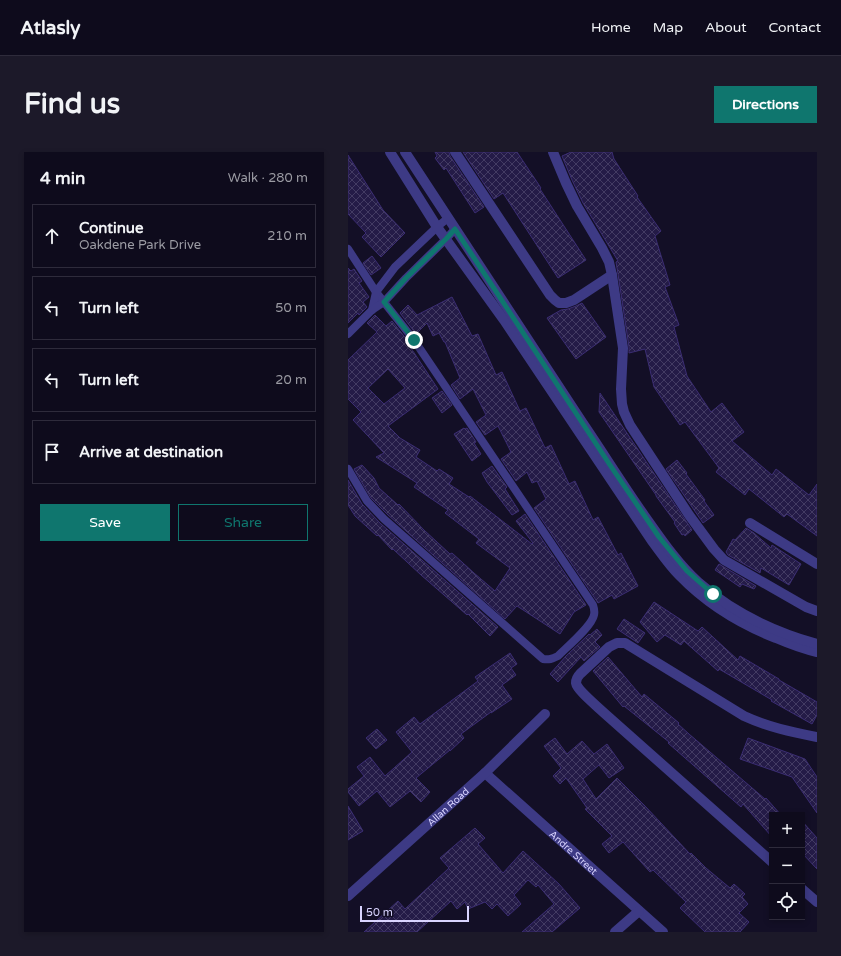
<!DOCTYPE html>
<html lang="en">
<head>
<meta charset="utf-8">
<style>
  :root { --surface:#0e0b1c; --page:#1c1929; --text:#f1f3f6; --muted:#9b9ba3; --line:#2e2b3b; --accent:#0f766e }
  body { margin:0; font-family:"Varela Round",sans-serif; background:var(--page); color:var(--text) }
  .controls { position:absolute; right:12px; bottom:12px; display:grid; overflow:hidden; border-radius:0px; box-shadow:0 2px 6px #0003 }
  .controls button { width:36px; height:36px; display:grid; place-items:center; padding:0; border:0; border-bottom:1px solid var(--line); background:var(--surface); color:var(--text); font:20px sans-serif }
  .scale { position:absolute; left:12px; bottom:10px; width:109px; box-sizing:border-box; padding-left:4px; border:2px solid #d9d4ff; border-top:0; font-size:11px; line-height:14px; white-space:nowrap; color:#d9d4ff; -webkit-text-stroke:3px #130f26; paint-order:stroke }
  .stop { position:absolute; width:12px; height:12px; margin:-9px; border:3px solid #0f766e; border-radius:50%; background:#fff }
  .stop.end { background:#0f766e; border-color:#fff; box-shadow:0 1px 4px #0008 }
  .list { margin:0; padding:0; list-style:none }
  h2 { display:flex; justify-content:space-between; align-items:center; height:52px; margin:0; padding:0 16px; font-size:17px }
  h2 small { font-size:13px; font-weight:400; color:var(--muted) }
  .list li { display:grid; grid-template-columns:26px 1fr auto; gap:12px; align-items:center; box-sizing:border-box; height:64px; margin:0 8px 8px; padding:0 8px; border:1px solid var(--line); border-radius:0px }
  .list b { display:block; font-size:15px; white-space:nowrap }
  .list p { margin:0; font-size:13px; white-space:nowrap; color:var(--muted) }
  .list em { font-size:13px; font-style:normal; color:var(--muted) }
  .actions { display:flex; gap:8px; padding:12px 16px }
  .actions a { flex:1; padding:9px 0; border:1px solid var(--accent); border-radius:0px; text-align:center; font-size:14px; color:var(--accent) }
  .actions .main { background:var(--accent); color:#fff }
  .icon { flex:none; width:22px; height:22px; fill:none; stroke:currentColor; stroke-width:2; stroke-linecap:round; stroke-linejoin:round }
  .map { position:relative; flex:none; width:469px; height:780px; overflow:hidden; border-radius:0px }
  header { display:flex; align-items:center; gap:24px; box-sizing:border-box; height:56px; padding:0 20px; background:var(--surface); border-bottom:1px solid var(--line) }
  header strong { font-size:19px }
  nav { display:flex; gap:22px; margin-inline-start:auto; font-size:14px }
  .intro { display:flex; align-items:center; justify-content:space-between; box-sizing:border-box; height:96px; padding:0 24px }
  h1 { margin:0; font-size:28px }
  .button { padding:10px 18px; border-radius:0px; background:var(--accent); color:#fff; font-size:14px; font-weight:700 }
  main { display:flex; gap:24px; padding:0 24px }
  aside { flex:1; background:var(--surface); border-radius:0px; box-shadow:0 2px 6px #0003 }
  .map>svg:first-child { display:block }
  .building { fill:url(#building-cross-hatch); stroke:#3b2d73; fill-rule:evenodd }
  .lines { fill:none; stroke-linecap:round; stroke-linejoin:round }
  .lane { stroke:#3d3a85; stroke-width:8 }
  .street { stroke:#3d3a85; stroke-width:10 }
  .route { stroke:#0f766e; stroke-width:5 }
  .labels { text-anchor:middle; stroke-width:3.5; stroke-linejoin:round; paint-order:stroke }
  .street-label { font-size:10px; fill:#d9d4ff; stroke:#130f26 }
</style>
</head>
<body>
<header>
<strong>Atlasly</strong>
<nav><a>Home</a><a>Map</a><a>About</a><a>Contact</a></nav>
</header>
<div class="intro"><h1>Find us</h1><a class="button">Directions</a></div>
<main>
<aside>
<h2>4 min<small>Walk · 280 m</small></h2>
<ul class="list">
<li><svg class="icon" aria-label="ahead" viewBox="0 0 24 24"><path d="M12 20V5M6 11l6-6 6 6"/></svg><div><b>Continue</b><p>Oakdene Park Drive</p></div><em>210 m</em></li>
<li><svg class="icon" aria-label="left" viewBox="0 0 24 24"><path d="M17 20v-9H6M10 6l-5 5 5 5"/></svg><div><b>Turn left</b></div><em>50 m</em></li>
<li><svg class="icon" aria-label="left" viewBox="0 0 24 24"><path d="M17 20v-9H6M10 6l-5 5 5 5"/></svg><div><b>Turn left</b></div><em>20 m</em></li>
<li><svg class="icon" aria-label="arrive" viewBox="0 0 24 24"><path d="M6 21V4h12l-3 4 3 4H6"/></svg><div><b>Arrive at destination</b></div></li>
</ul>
<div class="actions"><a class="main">Save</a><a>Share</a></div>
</aside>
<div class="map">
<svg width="469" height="780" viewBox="0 0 469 780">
  <defs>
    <pattern id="building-cross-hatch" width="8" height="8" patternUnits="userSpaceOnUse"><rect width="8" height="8" fill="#241b47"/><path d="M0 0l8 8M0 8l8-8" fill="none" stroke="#433b63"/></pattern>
  </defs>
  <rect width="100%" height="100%" fill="#130f26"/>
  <!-- building -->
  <g class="building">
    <path d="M87,0H101L102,4L136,55L127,61L98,16L96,18L87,6L89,4Z"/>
    <path d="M115,0H169L193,36L192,37L238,108L210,126L155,41L146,47Z"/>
    <path d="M223,0H264L266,7L290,44L289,45L313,79L307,84L322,133L317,135L331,173L326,175L339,224L363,260L374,251L396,280L384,289L424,323L428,317L461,343L469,332V384L439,362L436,365L401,337L397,343L368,320L371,316L337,270L332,273L306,235L297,197L281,201V195L270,122L268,110L270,109L235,51L224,28L214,4Z"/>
    <path d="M0,3L35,58L57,81L33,105L14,85L18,81L0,62Z"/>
    <path d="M24,104L33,116L23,123L15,111Z"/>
    <path d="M0,116L3,119L6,117L14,129L11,131L21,145L15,150L19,155L11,163L10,161L0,171Z"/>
    <path d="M104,145L124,184L130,182L148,223L154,220L172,259L178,256L197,296L203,293L221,332L227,329L245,368L250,365L270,403L273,401L290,434L266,447L264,443L250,451L186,356L198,347L189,329L184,331L179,320L168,329L153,307L163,300L150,274L137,283L128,270L138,263L125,237L112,247L103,233L112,226L97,190H96L91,181L85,184L79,171L68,182L52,161L60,153L69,163Z"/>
    <path d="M234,151L258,185L228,207L199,166L213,158L220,157L228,154Z"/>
    <path d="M27,163L38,174L44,169L60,189L59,190L90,237L40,274L52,286L72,298L68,305L89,319L91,317L105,326L101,332L121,345L122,344L184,392L185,391L168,369L177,362L238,453L226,460L212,482L169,454L157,467L40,363L23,346L6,317L14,313L26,326L31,336L50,353L51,352L76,378L102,402L104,401L126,421L147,439L162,416L128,391L131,387L97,361L100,358L66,335L69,331L28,305L36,301L5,268L13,260L0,247V208L29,180L19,171ZM40,217L57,236L36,252L20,236Z"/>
    <path d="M94,239L104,253L94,261L84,246Z"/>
    <path d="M252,241L344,378L337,384L336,382L334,383L326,371L327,370L308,344V343L251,260Z"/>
    <path d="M116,276L117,277L119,276L128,290L126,291L133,302L124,309L106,282Z"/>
    <path d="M329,308L339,321L338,322L357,348L356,349L366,363L355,371L318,317Z"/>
    <path d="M144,314L159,335L157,337L171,359L164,363L139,330L134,321Z"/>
    <path d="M0,328L14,352L32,371L150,475L142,484L120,462L119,463L73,423L45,397L44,398L30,383L29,384L7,364L0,353Z"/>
    <path d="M398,376L406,381L423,396L424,393L453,412L441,433L413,416L412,421L380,403L378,400L385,387L387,388Z"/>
    <path d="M371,412L408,434L406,437L394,432L392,435L367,418Z"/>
    <path d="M306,450L350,479L354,475L390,508L392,504L431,527V528L469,550V563L464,572L423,549L424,548L371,517L370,519L336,489L333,493L317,483L309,490L292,470Z"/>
    <path d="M276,467L297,481L290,491L269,477Z"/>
    <path d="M249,477L254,483L247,490L252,495L236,509L233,505L210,530L202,522L218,504L240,483L241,482L242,483Z"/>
    <path d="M162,501L169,512L163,516L168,523L154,533L164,547L143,561V560L113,582L116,586L102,599V598L68,626L82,640L73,650L62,639L42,655L29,639L11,654L0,640V637L16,624L9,615L22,605L37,624L64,600L48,580L66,565L72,572L130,529L127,525Z"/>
    <path d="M260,505L294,545L296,542L331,571L330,572L341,582L417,647L418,646L433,663H424V685L395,652L393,655L320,591L321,590L276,554L275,555L245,519Z"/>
    <path d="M29,577L39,588L28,597L18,586Z"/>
    <path d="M207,586L219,602L234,589L246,602L259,592L276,616L261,626L251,613L235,627L248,647L269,626L297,654L342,702L343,701L358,716L382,736L386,732L397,742L394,745L400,752L391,761L401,770L392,780H357L332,756L338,750L305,718L302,720L275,690L261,701L254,692L264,684L237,657L239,656L218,626L212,632L205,624L213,616L196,594Z"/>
    <path d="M400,586L457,607L469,625V661L444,625L392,607Z"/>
    <path d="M0,654L15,679L0,688Z"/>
    <path d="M454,669L469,686V717L454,701Z"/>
    <path d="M127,676L137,686L130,692L155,721L175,699L211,732L232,756L204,780H174L206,752L190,733L188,735L180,728L166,743L173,752L160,764L149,752L144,757L137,750L120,757L117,750L109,757L103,749L69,780H16L50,749L57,757L101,716L92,706Z"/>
  </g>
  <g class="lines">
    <!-- lane -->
    <g class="lane">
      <path d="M0,97L28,140L66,188L245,453C246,456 247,459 246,463C244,474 219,495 210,504C204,507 201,508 195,507L36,367L19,349L0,317"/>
      <path d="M24,158L28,140L47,115L89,75L100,66"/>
      <path d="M0,182L24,158L36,150L58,126L98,87L107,77"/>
    </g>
    <!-- street -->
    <g class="street">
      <path d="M42,0L89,75L156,168L304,389C313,401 321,413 331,423C358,451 392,472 428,486C442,492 455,497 469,500"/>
      <path d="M57,0C116,90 175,180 234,270C255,301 275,333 296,363C313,387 329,411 350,430C384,460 426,480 469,492"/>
      <path d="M107,0L202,143L207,148L211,151H218L226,148L264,123"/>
      <path d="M205,0L218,31L229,54L254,96L261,110L264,123L275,196L273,237L274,252L276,260L282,273L341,363L366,397L376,408L458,455L469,459"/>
      <path d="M402,371L469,412"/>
      <path id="s1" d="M137,621L315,780"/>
      <path d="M424,710L255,560C249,554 229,538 228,531C228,527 230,524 232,522L261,495L269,491H277L396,564C420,575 443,580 469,585"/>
      <path d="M454,737L469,750"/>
      <path id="s2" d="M0,744L137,621L197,562"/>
      <path d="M267,780L291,759"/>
    </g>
  </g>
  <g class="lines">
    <!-- route -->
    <path class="route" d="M66,188L36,150L58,126L98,87L107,77L262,313L311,385L339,419L365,442"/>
  </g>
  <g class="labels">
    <!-- street labels -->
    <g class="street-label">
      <text dy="4" stroke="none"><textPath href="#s2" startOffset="134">Allan Road</textPath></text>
      <text dy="4" stroke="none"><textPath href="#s1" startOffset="119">Andre Street</textPath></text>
    </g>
  </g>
</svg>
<div class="controls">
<button>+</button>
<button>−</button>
<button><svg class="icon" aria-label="locate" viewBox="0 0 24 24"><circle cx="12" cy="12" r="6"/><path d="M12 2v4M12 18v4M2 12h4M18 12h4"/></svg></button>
</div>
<div class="scale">50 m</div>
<div class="stop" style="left:365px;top:442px"></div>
<div class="stop end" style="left:66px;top:188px"></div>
</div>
</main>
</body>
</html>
